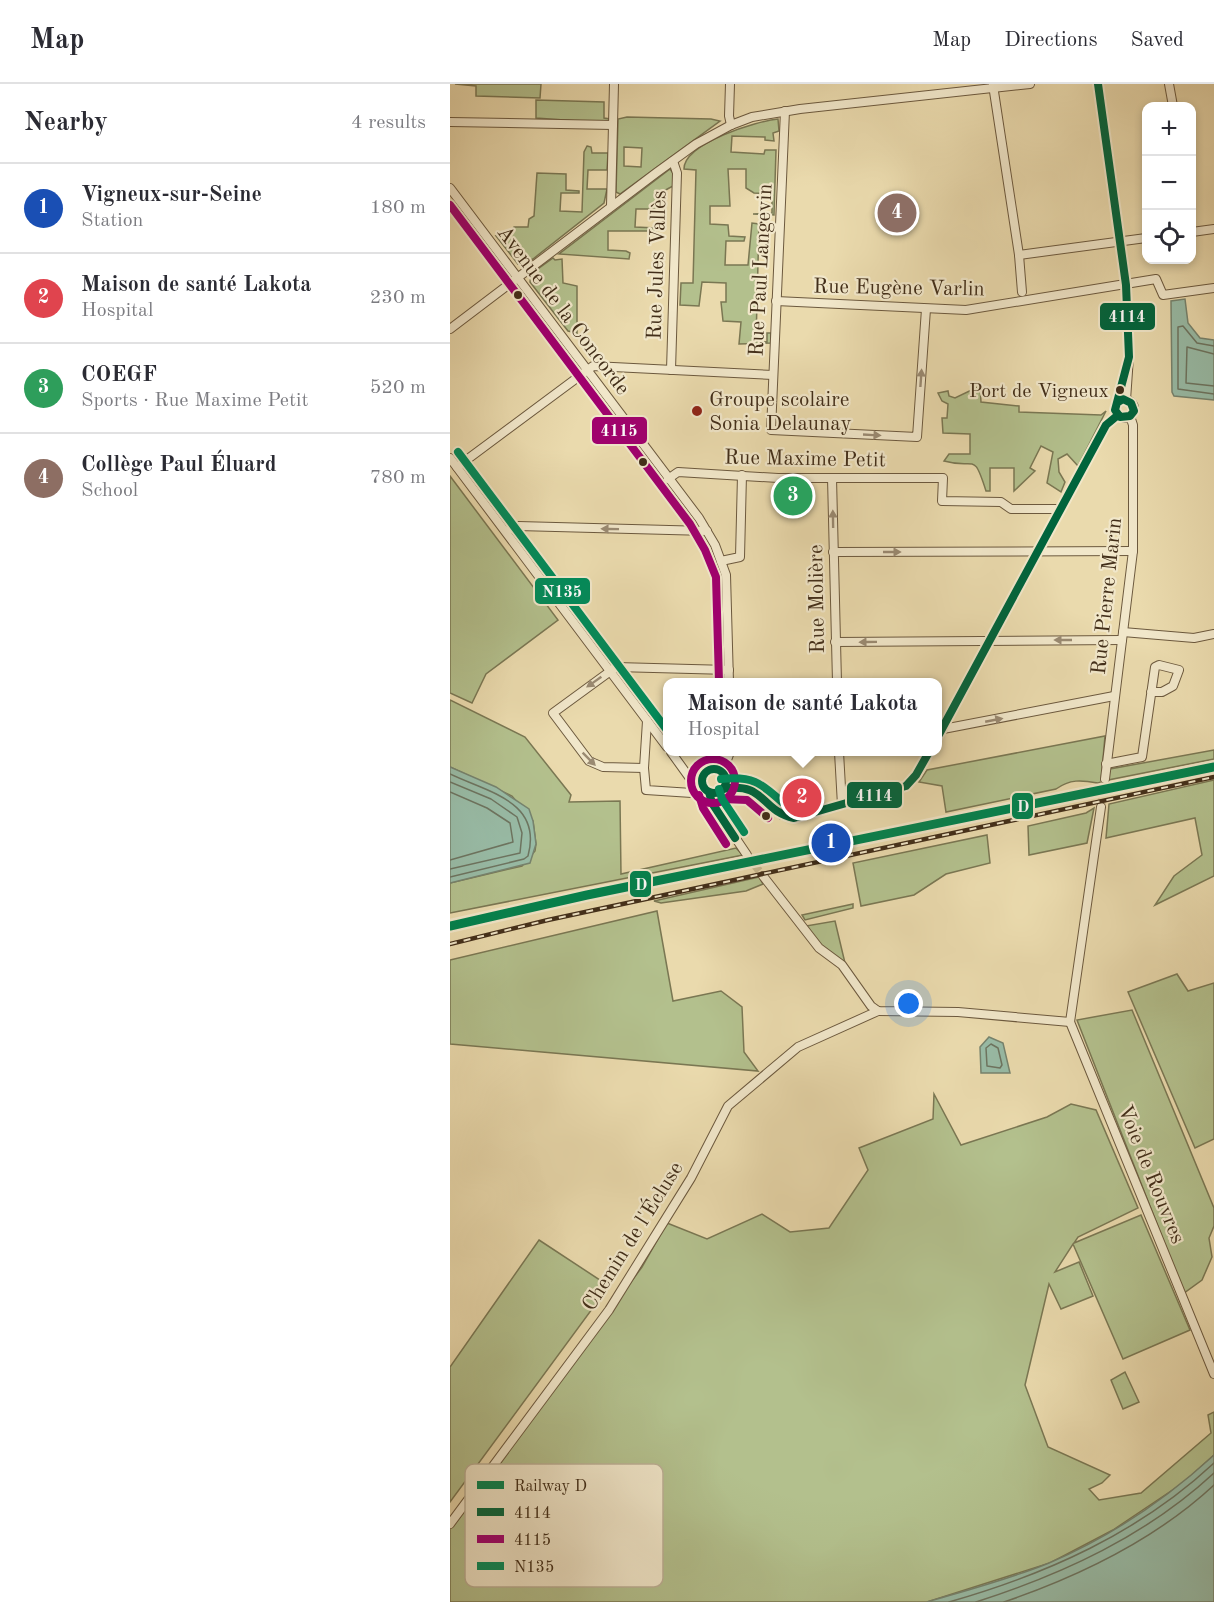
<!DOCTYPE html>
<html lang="en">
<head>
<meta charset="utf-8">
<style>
  :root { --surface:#fff; --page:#f7f7f7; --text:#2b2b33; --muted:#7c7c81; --line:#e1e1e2; --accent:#8f2418 }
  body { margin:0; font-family:"Old Standard TT",serif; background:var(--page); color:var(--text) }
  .controls { position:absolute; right:18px; top:18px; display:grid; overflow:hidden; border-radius:12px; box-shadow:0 3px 9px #0003 }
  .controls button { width:54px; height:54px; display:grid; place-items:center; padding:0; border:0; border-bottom:2px solid var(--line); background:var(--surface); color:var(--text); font:30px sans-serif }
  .you { position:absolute; left:459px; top:920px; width:21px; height:21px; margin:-15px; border:4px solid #fff; border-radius:50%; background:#1a73e8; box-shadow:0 0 0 9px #1a73e833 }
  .badge { display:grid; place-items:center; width:39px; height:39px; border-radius:50%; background:var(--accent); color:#fff; font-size:20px; font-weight:700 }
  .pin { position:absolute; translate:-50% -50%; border:3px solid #fff; box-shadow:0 2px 6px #0006 }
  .popup { position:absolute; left:213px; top:594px; width:279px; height:78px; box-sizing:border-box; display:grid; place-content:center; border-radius:12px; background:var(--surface); filter:drop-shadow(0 2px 4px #0005); font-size:20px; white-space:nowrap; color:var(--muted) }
  .popup b { font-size:22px; color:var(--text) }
  .popup::after { content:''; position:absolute; left:50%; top:100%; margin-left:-12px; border:12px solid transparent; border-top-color:var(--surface) }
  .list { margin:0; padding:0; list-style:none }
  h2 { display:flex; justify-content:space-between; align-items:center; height:78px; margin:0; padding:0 24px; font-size:26px }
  h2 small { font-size:20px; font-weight:400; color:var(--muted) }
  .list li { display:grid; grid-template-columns:39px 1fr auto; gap:18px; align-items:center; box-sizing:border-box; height:90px; padding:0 24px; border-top:2px solid var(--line) }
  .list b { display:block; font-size:22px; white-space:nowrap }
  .list p { margin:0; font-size:20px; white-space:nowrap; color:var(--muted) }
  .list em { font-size:20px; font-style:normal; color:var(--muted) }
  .icon { flex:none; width:33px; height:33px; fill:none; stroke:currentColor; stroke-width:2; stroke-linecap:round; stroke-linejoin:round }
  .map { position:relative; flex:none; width:764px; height:1518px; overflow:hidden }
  header { display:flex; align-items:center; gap:36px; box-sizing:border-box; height:84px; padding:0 30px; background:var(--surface); border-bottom:2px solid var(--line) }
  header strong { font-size:28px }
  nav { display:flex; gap:33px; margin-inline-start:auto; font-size:21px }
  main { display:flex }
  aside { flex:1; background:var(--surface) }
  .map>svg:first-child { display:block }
  .green { fill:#b3c08d; stroke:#7a7753; stroke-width:1.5; fill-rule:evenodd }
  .water { fill:#98bba6; stroke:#76836e; stroke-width:1.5 }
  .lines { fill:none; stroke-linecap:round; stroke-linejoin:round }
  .shore { stroke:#6d7460; stroke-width:1.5 }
  .minor-tunnel { stroke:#c8b88f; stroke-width:8; stroke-dasharray:8 4; stroke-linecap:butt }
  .minor-casing { stroke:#6c593e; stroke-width:10 }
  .minor { stroke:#f1e7ca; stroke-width:8 }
  .rail-casing { stroke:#422e19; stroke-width:4.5 }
  .rail { stroke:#f1e7ca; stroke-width:2; stroke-dasharray:7; stroke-linecap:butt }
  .bus-1-casing { stroke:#f1e7ca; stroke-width:12 }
  .bus-2-casing { stroke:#f1e7ca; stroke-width:12 }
  .bus-3-casing { stroke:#f1e7ca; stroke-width:12 }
  .bus-1 { stroke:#00643c; stroke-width:8 }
  .bus-2 { stroke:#a0006e; stroke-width:8 }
  .bus-3 { stroke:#008b5a; stroke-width:8 }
  .rail-1-casing { stroke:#f1e7ca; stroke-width:14 }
  .rail-1 { stroke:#00824e; stroke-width:9 }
  .oneway { fill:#9a8a72 }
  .bus-dot { fill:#422e19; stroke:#f1e7ca; stroke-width:2 }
  .poi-dot { fill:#8f2418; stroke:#f1e7ca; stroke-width:2 }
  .labels { text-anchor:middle; stroke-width:4.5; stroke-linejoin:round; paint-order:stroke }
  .bus-label { font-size:20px; fill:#422e19; stroke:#f1e7ca; text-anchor:end }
  .street-label { font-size:21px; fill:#422e19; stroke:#f1e7ca }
  .poi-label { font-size:21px; fill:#422e19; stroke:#f1e7ca; text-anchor:start }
  .key { fill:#f1e7ca; stroke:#bcb095; stroke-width:1.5 }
  .key-label { font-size:16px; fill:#422e19 }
  .line-badge { stroke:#f1e7ca; stroke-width:2 }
  .badge-label { font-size:16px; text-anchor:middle; font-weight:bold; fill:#fff }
</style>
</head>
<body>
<header>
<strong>Map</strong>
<nav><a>Map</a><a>Directions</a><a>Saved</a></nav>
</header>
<main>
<aside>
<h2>Nearby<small>4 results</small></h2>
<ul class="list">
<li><span class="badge" style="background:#1a4fb4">1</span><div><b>Vigneux-sur-Seine</b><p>Station</p></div><em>180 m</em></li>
<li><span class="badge" style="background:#e0444e">2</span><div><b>Maison de santé Lakota</b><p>Hospital</p></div><em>230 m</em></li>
<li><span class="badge" style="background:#2e9e5b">3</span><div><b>COEGF</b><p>Sports · Rue Maxime Petit</p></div><em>520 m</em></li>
<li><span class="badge" style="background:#8d6e63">4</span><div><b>Collège Paul Éluard</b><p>School</p></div><em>780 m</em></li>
</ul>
</aside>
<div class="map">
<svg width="764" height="1518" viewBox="0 0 764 1518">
  <rect width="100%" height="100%" fill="#eadaad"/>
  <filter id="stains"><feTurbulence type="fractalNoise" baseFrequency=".00333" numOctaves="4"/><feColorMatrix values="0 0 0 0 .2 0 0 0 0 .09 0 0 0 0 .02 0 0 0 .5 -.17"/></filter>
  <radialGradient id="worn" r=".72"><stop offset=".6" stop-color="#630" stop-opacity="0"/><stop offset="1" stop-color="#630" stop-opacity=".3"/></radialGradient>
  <!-- green -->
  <g class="green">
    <path d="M5,0H91L90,14L26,12V2Z"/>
    <path d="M86,16L154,18V34L160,35V37L156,39L86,34Z"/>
    <path d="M177,33L261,35L270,37L170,110L166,108L168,35ZM174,63L192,64L191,83L174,82Z"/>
    <path d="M328,35L329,47L323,49L324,57L315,56V53L282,52L281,68L314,70L315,66H326L324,131L303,130L322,129V110L304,109L296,104V85H278L280,122H260V140L278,141L279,152L295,153L294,157H276L275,181H298L302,139L309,140L306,257L317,258V249H321V259L289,260L291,238L273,237L271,218H276V199L252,198L249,222L230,221L231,199H243L246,86L234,85C234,59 307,37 328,35Z"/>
    <path d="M137,62L141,63L142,69H158L157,86H138L137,105H157L154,119L83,175L68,180L46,152L59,151L64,143H78L79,135L84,132L87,89L116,90V106L129,107V109H111L110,127L132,128L134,68Z"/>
    <path d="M220,85L223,89V102C211,108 208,110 206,125H186L185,143L206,144V147H158V166L176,167L180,169L179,175L109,170Z"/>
    <path d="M103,174L105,176L112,175L113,199L127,202V249L118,247L80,198L81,190Z"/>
    <path d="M530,302L531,318L569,322V328L651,331L656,327L628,382L617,370L608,375L609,388L615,398L611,408L597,399L603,368L591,362L580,384L585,387L564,407V384H540V407H536C523,366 526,386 494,377L499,370H520V350L493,349L492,334H497L498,320L492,317L488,309L498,307L499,312L505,314Z"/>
    <path d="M0,392L108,536L36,590L22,619L0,609Z"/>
    <path d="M0,616L75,653L121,711L119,718L170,717L171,790L286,764L293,771L0,829V799L72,782L85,767L86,760L83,737L62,712L0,683Z"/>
    <path d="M655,652L651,698L648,699C631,696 620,695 606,705L496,728L492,702L469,698L477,686Z"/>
    <path d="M764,666V675L658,696L660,685Z"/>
    <path d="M764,696V792L705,821L724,792L752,771L745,734L656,754L659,720Z"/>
    <path d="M644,724L637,759L579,771L578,742L636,729Z"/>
    <path d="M537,751L540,779L496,790L464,811L411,822L403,779Z"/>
    <path d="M309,793L313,800L296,807L211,819L204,817Z"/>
    <path d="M403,820V824L355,836L352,831Z"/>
    <path d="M207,827L223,917L271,907L292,923L294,968L308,987L0,960V876Z"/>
    <path d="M385,837L395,879L372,863L356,842Z"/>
    <path d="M727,890L738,907L764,899V1055L745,1064L678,908Z"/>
    <path d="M682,926L764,1124V1142L759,1154L762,1173L752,1196L734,1209L627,936Z"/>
    <path d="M484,1010L511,1061L597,1033L621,1020L646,1026L688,1124L628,1153L624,1159L691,1131L740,1246L673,1275L623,1160L605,1188L629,1178L643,1212L611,1225L599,1200L575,1301L598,1363L660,1391L652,1399L639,1405L649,1416L691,1409L761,1349L758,1331L764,1328V1371L733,1399L663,1446L600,1479L477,1518H0V1445L192,1183L217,1139L257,1155L312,1130L340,1148L379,1144L418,1086L409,1064L483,1035Z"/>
    <path d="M89,1156L159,1202L0,1418V1283Z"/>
    <path d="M675,1288L689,1318L673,1325L661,1296Z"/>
  </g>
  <!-- water -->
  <g class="water">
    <path d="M735,215L738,239L750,254L764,256V316L724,312L722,308L721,217Z"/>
    <path d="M0,683L46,703L79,725L83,737L86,760L80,779L0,799Z"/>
    <path d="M539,953L553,959L560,989H531L530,963Z"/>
    <path d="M764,1371V1518H477C518,1506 560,1495 599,1479C660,1453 716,1415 764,1371Z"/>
  </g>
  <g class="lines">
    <!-- shore -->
    <g class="shore">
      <path d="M764,262L747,259L733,242L728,243V305L764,310"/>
      <path d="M764,270L737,263L736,299L764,302"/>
      <path d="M0,690C37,708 93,717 78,772L74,775L0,793"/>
      <path d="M0,698L41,715L67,733L72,749L70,769L0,785"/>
      <path d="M0,708L37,724L60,739L63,758L0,776"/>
      <path d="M541,960L548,964L552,981L550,984L537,982L536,964Z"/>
      <path d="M499,1518C597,1490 689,1449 764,1379"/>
      <path d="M526,1518C613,1490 696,1452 764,1389"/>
      <path d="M554,1518C630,1492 705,1456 764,1401"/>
    </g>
    <!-- minor-tunnel -->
    <g class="minor-tunnel">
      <path d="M651,723L655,695"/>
      <path d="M297,771L313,792"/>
    </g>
    <defs>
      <g id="minor">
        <path d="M280,0L279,32L281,41"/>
        <path d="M648,0L676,201L679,273L676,316"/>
        <path d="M719,0L723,22"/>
        <path d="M543,1L569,171L572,208"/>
        <path d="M335,27L321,346L467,353L476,225"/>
        <path d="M0,38L163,41"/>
        <path d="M0,104L249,434L265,461L276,491L279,598"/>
        <path d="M161,122L164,0"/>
        <path d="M742,148L764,145"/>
        <path d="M569,171L696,154"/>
        <path d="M326,217L516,226L706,195L713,211L764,204"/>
        <path d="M0,245L206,89L246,60L281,41L302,33L350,25L580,0"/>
        <path d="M221,286L227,89L223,77"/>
        <circle cx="675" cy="325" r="9"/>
        <path d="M0,374L217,663"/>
        <path d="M7,383L143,282L323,291"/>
        <path d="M382,394L387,598"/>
        <path d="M218,395L228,388L328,394H493L492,417L551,418L561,425H611"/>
        <path d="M56,447L68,442L257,447"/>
        <path d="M383,468L683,467"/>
        <path d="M271,477L290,473L292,391"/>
        <path d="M673,548L744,554L764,550"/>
        <path d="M385,558L672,556"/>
        <path d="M197,637L194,684L196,706L242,709L255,704"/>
        <path d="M488,646L664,612"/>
        <path d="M487,654L656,341L668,331"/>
        <path d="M221,668L239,693L253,701"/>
        <path d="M389,668L392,721"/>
        <path d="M656,680L692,673L705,583L709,581L729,586L723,602L712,608H701"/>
        <path d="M194,684L153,683L139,677L103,629L166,583L279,586"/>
        <circle cx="264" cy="697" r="12"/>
        <path d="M272,689L280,668"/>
        <path d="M275,695L302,707L332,731L344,734L456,702L466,691L479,668"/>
        <path d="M655,695L683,467V341L680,332"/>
        <path d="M259,708L262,719L297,771"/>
        <path d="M313,792L369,864L392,881L421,922L428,927L508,928L620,938"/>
        <path d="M620,938L764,1290"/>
        <path d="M620,938L651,723"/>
        <path d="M0,1440L159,1226L241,1094L278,1022L348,963L428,927"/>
      </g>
    </defs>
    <!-- minor casing -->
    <use href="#minor" class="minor-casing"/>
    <!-- minor -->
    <use href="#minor" class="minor"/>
    <defs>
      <path id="rail" d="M0,860L98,836L764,693"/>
    </defs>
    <!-- rail casing -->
    <use href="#rail" class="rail-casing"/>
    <!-- rail -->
    <use href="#rail" class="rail"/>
    <defs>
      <g id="bus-1">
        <path d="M648,0L676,201L679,273L665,326L670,333L680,332L684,327L681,319L673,315L668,318"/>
        <path d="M487,654L656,341L668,331"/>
        <circle cx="264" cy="697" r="12"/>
        <path d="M272,705C316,697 310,727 344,734L456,702L466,691L479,668"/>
        <path d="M259,708L262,719L285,754"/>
      </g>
      <g id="bus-2">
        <path d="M0,121L240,440L255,466L266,493L269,598"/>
        <circle cx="263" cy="697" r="22"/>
        <path d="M249,711L253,724L276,760"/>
        <path d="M273,715L297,716L318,734"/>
      </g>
      <g id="bus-3">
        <path d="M8,368L217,646"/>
        <path d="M271,695C302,692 310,698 332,718"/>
        <path d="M269,705L272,715L294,748"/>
      </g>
    </defs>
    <!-- bus-1 casing -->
    <use href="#bus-1" class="bus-1-casing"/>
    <!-- bus-2 casing -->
    <use href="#bus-2" class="bus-2-casing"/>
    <!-- bus-3 casing -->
    <use href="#bus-3" class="bus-3-casing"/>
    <!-- bus-1 -->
    <use href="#bus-1" class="bus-1"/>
    <!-- bus-2 -->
    <use href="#bus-2" class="bus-2"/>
    <!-- bus-3 -->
    <use href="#bus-3" class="bus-3"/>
    <defs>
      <path id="rail-1" d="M0,842L137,811L764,683"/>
    </defs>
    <!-- rail-1 casing -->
    <use href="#rail-1" class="rail-1-casing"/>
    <!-- rail-1 -->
    <use href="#rail-1" class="rail-1"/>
  </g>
  <!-- one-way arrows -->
  <defs><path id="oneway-solid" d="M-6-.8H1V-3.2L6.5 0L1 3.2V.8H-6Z" transform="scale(1.5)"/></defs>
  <g class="oneway">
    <use href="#oneway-solid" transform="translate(471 294) rotate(-86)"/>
    <use href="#oneway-solid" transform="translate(422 351) rotate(3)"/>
    <use href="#oneway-solid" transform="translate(383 435) rotate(-91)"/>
    <use href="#oneway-solid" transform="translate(160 445) rotate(-179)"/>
    <use href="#oneway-solid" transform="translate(442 468)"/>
    <use href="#oneway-solid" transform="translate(613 556) rotate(-180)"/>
    <use href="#oneway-solid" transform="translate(418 558) rotate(179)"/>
    <use href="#oneway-solid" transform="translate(144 598) rotate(145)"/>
    <use href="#oneway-solid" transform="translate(544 636) rotate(-11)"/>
    <use href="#oneway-solid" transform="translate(139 675) rotate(45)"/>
  </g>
  <!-- markers -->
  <g class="bus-dot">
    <circle cx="68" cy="211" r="5"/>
    <circle cx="670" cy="306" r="5"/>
    <circle cx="193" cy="378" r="5"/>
    <circle cx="316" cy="732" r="5"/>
  </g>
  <circle class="poi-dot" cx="247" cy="327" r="6"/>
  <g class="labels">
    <!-- bus labels -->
    <g class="bus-label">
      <text x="659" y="313">Port de Vigneux</text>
    </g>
    <!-- street labels -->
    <g class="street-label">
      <text transform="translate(206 181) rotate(-88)" y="7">Rue Jules Vallès</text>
      <text transform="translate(310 186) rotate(-87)" y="7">Rue Paul Langevin</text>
      <text transform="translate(449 203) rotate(1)" y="7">Rue Eugène Varlin</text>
      <text transform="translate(114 226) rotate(53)" y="7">Avenue de la Concorde</text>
      <text transform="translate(355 374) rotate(1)" y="7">Rue Maxime Petit</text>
      <text transform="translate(656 512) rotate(-84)" y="7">Rue Pierre Marin</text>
      <text transform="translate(366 515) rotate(-91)" y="7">Rue Molière</text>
      <text transform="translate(702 1090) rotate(68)" y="7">Voie de Rouvres</text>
      <text transform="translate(182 1152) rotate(-58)" y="7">Chemin de l'Écluse</text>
    </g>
    <!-- poi labels -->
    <g class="poi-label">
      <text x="259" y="322">Groupe scolaire<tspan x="259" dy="24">Sonia Delaunay</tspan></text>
    </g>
  </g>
  <!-- legend -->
  <rect x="15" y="1380" width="198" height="123" rx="9" class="key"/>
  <rect x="27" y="1397" width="27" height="8" fill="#00824e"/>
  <rect x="27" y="1424" width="27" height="8" fill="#00643c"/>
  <rect x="27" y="1451" width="27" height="8" fill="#a0006e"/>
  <rect x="27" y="1478" width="27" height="8" fill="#008b5a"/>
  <g class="key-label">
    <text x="64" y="1407">Railway D</text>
    <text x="64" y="1434">4114</text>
    <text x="64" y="1461">4115</text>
    <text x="64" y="1488">N135</text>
  </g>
  <g class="line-badge">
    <rect x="649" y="218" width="57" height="29" rx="6" fill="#00643c"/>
    <rect x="141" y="332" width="57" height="29" rx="6" fill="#a0006e"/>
    <rect x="84" y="493" width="57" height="28" rx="6" fill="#008b5a"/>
    <rect x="396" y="697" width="57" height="28" rx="6" fill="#00643c"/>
    <rect x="561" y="708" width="23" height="28" rx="6" fill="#00824e"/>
    <rect x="179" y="786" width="23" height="28" rx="6" fill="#00824e"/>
  </g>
  <g class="badge-label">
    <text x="677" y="238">4114</text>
    <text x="169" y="352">4115</text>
    <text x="112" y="513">N135</text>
    <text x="424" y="717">4114</text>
    <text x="573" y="728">D</text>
    <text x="191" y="806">D</text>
  </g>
  <rect width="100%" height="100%" filter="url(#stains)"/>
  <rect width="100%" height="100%" fill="url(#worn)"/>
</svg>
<div class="controls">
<button>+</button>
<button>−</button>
<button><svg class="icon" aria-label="locate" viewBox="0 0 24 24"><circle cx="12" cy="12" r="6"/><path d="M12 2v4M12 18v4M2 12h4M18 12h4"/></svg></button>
</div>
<div class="you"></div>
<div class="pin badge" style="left:381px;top:759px;background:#1a4fb4">1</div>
<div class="pin badge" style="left:352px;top:714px;background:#e0444e">2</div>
<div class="popup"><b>Maison de santé Lakota</b>Hospital</div>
<div class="pin badge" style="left:343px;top:412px;background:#2e9e5b">3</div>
<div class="pin badge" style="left:447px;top:129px;background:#8d6e63">4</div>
</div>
</main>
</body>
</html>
